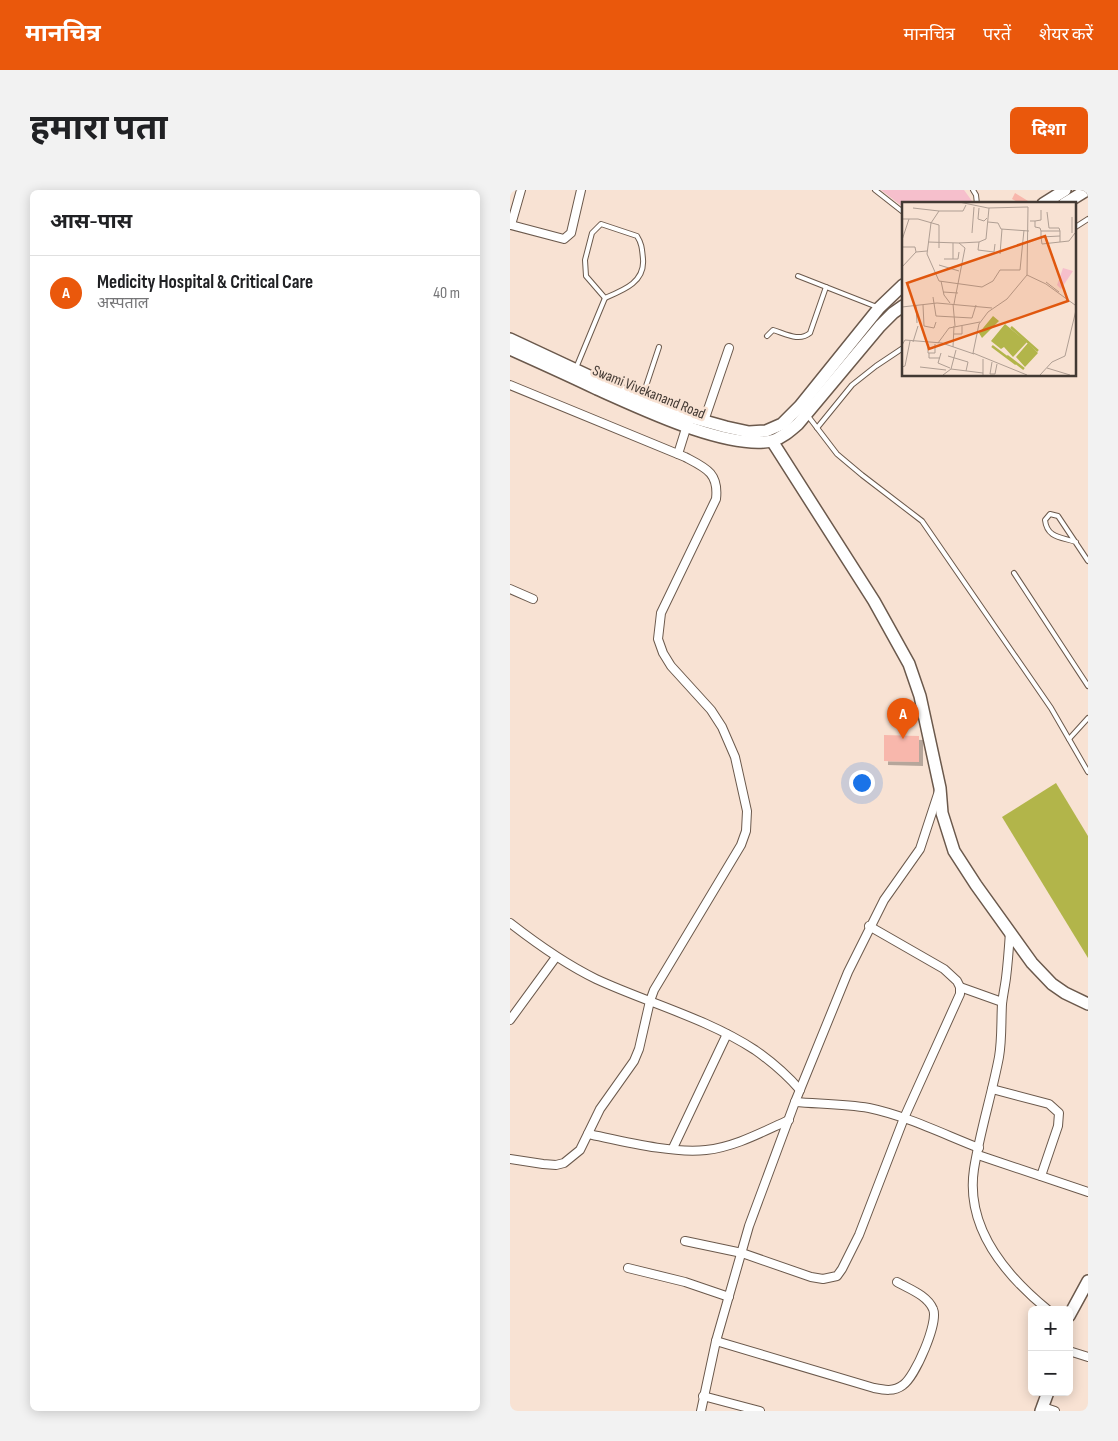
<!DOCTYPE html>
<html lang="hi">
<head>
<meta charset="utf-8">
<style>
  :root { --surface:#fff; --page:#f2f2f2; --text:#202124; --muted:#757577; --line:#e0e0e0; --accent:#ea580c }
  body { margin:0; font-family:"Sofia Sans Condensed","Noto Sans Devanagari",sans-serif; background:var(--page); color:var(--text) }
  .controls { position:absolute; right:15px; bottom:15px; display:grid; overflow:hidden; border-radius:8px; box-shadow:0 2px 12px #0003 }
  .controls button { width:45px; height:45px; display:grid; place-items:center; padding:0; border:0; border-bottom:1px solid var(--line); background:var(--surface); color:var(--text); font:25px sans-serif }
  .you { position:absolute; left:351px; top:592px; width:18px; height:18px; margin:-12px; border:4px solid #fff; border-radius:50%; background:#1a73e8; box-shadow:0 0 0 8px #1a73e833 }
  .badge { display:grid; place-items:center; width:32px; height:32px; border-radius:50%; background:var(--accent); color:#fff; font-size:16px; font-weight:700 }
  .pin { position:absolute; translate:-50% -41px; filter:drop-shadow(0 1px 2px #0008) }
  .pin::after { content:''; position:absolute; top:26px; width:18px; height:15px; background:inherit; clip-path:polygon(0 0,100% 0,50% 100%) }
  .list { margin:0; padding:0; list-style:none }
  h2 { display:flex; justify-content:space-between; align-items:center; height:65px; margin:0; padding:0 20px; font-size:21px }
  h2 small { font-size:16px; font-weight:400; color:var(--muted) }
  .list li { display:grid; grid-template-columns:32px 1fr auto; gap:15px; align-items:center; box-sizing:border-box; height:75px; padding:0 20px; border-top:1px solid var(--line) }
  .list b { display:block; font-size:19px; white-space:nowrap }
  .list p { margin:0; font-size:16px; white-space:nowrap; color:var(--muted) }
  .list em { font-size:16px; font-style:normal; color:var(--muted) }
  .map { position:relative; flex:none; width:578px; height:1221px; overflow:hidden; border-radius:8px }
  header { display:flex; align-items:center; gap:30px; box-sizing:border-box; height:70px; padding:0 25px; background:var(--accent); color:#fff }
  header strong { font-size:24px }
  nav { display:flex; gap:28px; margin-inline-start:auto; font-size:18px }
  .intro { display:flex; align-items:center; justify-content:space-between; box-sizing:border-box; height:120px; padding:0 30px }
  h1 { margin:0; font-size:35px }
  .button { padding:12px 22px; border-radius:8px; background:var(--accent); color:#fff; font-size:18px; font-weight:700 }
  main { display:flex; gap:30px; padding:0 30px }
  aside { flex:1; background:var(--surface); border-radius:8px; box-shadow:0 2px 12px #0003 }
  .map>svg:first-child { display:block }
  .green { fill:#f6bfcc }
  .water { fill:#b2b54a }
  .building { fill:#f8b7ac; filter:url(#shadow) }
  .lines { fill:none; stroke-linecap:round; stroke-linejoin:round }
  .lane-casing { stroke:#6b594c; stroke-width:6 }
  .street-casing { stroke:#6b594c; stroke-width:10 }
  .secondary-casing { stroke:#6b594c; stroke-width:14 }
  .lane { stroke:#fff; stroke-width:4 }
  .street { stroke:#fff; stroke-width:8 }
  .secondary { stroke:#fff; stroke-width:11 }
  .labels { text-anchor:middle; stroke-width:5; stroke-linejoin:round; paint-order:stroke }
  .street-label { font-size:15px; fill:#423933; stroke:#f8e2d3 }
  .inset-river { fill:none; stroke:#b2b54a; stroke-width:2.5 }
  .inset-road { fill:none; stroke:#af9e93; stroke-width:1 }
  .view { fill:#e0570e; fill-opacity:0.15; stroke:#e0570e; stroke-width:2.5 }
  .inset-edge { fill:none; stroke:#423933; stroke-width:2.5 }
</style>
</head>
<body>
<header>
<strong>मानचित्र</strong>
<nav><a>मानचित्र</a><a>परतें</a><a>शेयर करें</a></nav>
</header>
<div class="intro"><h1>हमारा पता</h1><a class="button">दिशा</a></div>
<main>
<aside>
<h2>आस-पास<small></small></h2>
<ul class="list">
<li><span class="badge">A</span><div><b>Medicity Hospital &amp; Critical Care</b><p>अस्पताल</p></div><em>40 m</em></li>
</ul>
</aside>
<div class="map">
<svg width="578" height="1221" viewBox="0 0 578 1221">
  <defs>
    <filter id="shadow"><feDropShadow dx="4" dy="4" stdDeviation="0" flood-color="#0004"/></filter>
  </defs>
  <rect width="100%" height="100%" fill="#f8e2d3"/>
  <!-- green -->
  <path class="green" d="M371,0H454L462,11V14H452L448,11L441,14H393V17Z"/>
  <!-- water -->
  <path class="water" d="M546,593L578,646V768L492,627Z"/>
  <!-- building -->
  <g class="building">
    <path d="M505,3L523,14H511L502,9Z"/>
    <path d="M374,545L409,546V572L374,571Z"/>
  </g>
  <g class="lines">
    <defs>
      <g id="lane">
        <path d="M365,0L393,22"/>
        <path d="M463,0L466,5L467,14"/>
        <path d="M91,34L127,46C132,54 132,59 133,69C135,92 114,100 95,108L76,86L75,70L82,43Z"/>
        <path d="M564,38L578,29"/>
        <path d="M288,86L367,117"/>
        <path d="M257,146L263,140C276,144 289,152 300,143L316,97"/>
        <path d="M66,178L95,108"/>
        <path d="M132,208L149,157"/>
        <path d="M298,226L327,264L352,285L412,331L541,518L578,582"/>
        <path d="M307,238L342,195L366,176L393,158"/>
        <path d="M566,352C551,347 537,348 535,330L540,324L548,326L578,371"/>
        <path d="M504,383L578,496"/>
        <path d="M559,549L578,528"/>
      </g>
      <g id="street">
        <path d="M0,35H1L11,0"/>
        <path d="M1,35L54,49L61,43L71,0"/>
        <path d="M0,195L175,267C196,278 209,283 206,309L151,423L148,449L153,463L161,476L201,520L212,537L225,567L237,621L236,641L231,655L144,800L140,811L129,859L124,871L90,919L70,960L54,973L46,975L33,974L0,969"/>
        <path d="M194,231L219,158"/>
        <path d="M168,264L178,232"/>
        <path d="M0,399L23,409"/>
        <path d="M0,733C27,754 55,774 86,789C138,813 196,828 245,860C262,872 277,885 290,900"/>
        <path d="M500,742C499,757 498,772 496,788C495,796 493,805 492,814C491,832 492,850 489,867C482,904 470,941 464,979C455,1038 495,1085 538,1120"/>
        <path d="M450,797L492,812"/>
        <path d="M0,830L46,767"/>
        <path d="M482,899L539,914L549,923L548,936L531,986"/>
        <path d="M285,912C310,914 335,914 359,918C397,926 433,944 469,958"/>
        <path d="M78,944C112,951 163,964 196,960C225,957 252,942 279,930"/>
        <path d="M163,958L217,844"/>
        <path d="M468,965L578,1002"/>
        <path d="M175,1051L232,1063L301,1087L313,1089L327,1086L332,1079L349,1045L394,928L450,804V797L447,791L434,779L359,736"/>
        <path d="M118,1078L175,1092L219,1107"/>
        <path d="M206,1151L364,1198C374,1200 384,1202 393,1195C405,1187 429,1132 423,1119C417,1105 399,1099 387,1092"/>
        <path d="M559,1161L578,1167"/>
        <path d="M193,1206L250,1221"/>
        <path d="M533,1217L545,1221"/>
        <path d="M191,1221L206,1151L239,1036L285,912L338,782L374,710L410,659L429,601"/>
      </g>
      <g id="secondary">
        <path d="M533,14L555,0"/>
        <path d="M554,14L577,0"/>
        <path d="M0,149L107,199L173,225L216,237L239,242L256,241L272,234L290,216L369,118L393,95"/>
        <path d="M0,159C29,172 58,185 87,199C130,218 216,260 262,251C272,248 280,241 288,234L370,136L383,123L393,116"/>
        <path d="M262,251L364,411L399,474L410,506L430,598L432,623L444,661L466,695L522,773L542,794L555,803L578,814"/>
        <path d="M559,1126L578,1091"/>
        <path d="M531,1221L538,1202"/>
      </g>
    </defs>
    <!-- lane casing -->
    <use href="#lane" class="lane-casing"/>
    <!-- street casing -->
    <use href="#street" class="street-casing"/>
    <!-- secondary casing -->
    <use href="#secondary" class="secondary-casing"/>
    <!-- lane -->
    <use href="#lane" class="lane"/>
    <!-- street -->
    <use href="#street" class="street"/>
    <!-- secondary -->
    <use href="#secondary" class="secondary"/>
  </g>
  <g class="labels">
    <!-- street labels -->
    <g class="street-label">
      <text transform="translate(139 202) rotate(22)" y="5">Swami Vivekanand Road</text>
    </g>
  </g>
  <!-- overview -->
  <g transform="translate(392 12)">
    <rect width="174" height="174" fill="#f8e2d3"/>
    <path d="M161,66L171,69L159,87L155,83Z" fill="#f6bfcc"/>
    <path d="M91,114L97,119L80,136L77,131ZM103,122L125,140L111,155L102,145L99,147L89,139ZM126,141L136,151L123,165L114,155Z" fill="#b2b54a"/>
    <path class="inset-river" d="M109,125L136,149M90,144L114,162M105,154L122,167"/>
    <path class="inset-road" d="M57,0L86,6L126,5L125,73L144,82L173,103M64,3L61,9H37L29,21L25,52L37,79L80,85L91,79L98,68H118L122,28M11,6L37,9M77,6L76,17L82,19L85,16M87,6L84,37L77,40L76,48L92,50L93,42M145,10L147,26H157L158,29M170,15V31M0,17H16L37,23V46M128,19H133V25L138,26L139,29H158V40L140,42L139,35M133,19L139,18V8M86,20L96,21L99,27L127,29M139,29V35L158,34M70,31L72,5M0,38L7,17M26,40L57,41L63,46L52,102M158,40L167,39L173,31M57,41L77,40M1,45H13L14,50M98,52L100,27M42,57H56L57,50M51,57V41M37,63L57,69M0,65L14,50L25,49M39,79L42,93L48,101M144,80L157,90M41,90L56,91M31,95L34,114L70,116L74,103M51,102L53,124M14,103L15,121M21,103L22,124L32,126L34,120M0,105L35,101L90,106M52,132H60V124M11,140L16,124M36,141L47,126L78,120M26,142V151H33V142M0,143L3,138L40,141L72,152M51,145L52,124M27,151V156H38M39,151L36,161L48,166M46,154L66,160L64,169M81,157V173M90,160L88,172H93L95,162M0,165L3,164L8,139M18,165L44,168M145,166L168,173M49,167L81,171M41,173L49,167L54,148M125,173L71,151L77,122L86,110L105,97L125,73M138,173L150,160L163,154L174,108"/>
    <path class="view" d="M143,34L166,99L27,147L5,81Z"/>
    <rect width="174" height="174" class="inset-edge"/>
  </g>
</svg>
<div class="controls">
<button>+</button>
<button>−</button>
</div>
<div class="you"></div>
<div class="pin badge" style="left:393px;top:549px">A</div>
</div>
</main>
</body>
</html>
